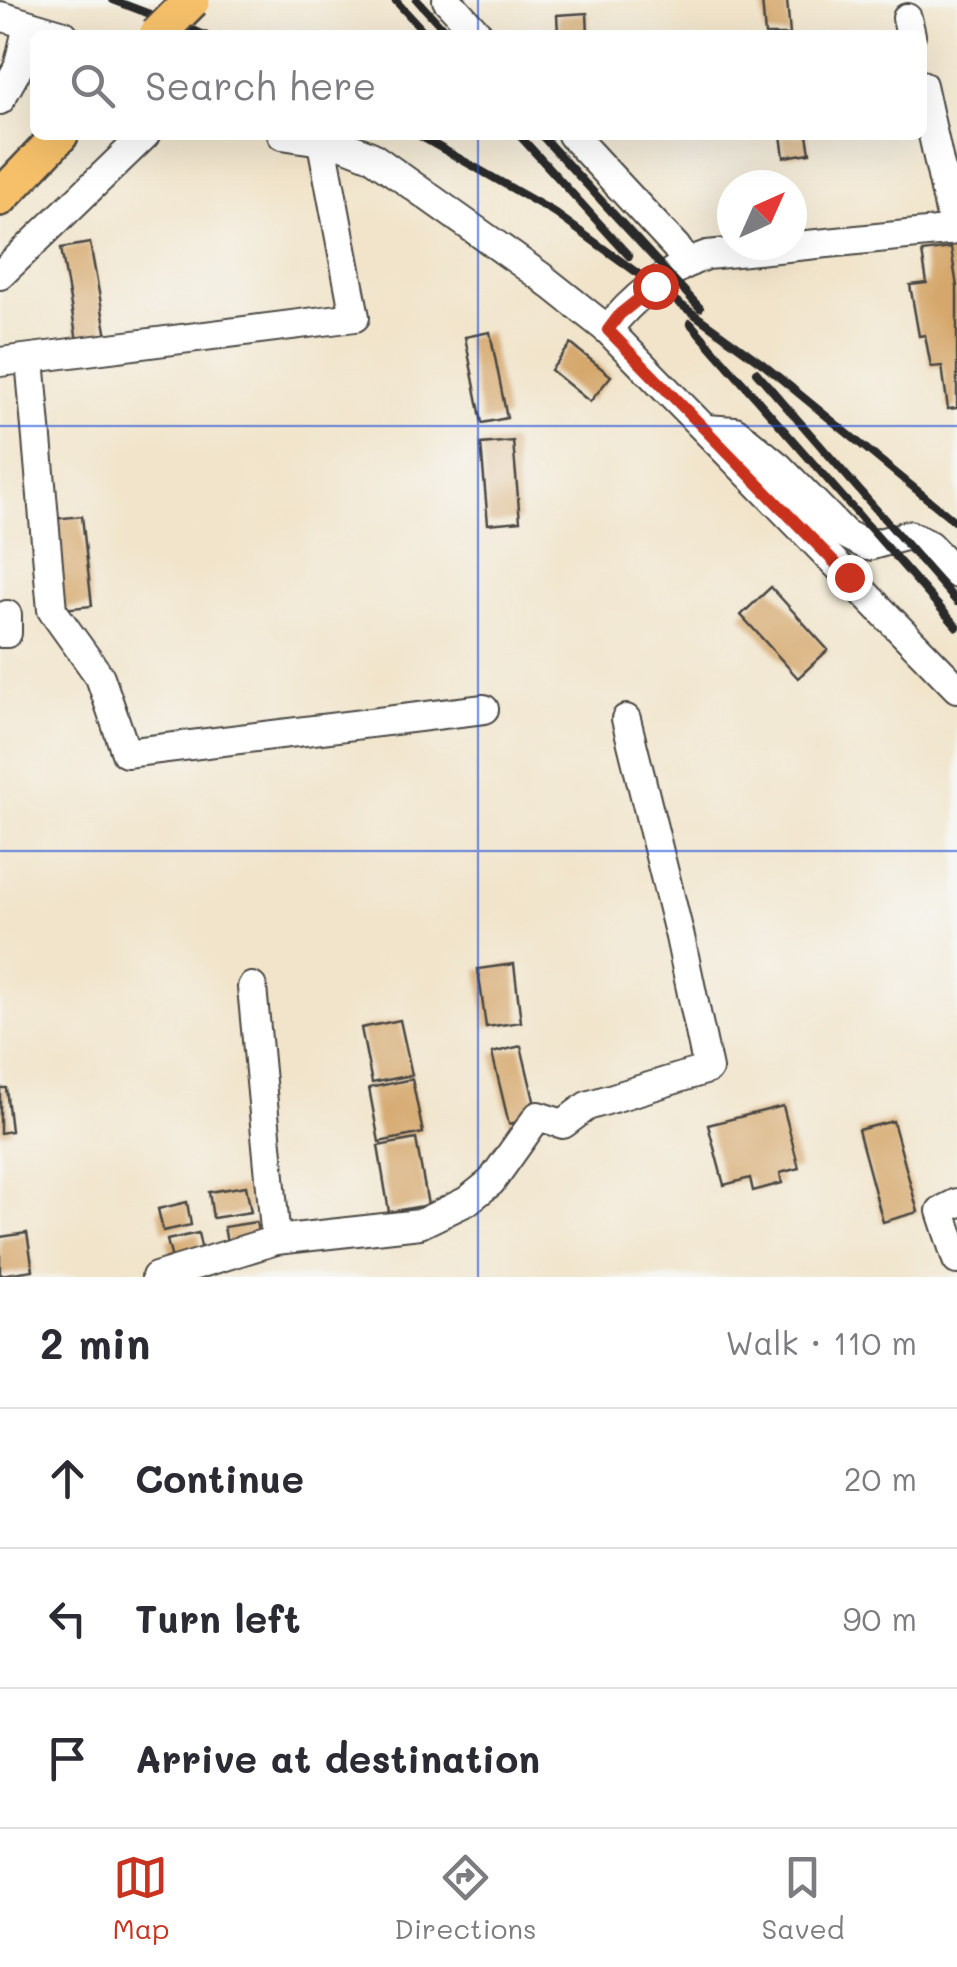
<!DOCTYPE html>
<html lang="en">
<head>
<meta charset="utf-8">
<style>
  :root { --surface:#fff; --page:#f7f7f7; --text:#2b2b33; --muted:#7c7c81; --line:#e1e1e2; --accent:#c8321e }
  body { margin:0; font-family:Mali,sans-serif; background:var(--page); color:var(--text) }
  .compass { position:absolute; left:717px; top:170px; width:90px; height:90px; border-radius:50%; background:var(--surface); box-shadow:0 10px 40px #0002; rotate:45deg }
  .stop { position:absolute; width:30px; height:30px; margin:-22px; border:8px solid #c8321e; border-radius:50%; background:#fff }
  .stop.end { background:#c8321e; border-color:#fff; box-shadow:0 2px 10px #0008 }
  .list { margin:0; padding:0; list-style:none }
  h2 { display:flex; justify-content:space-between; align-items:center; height:130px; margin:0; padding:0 40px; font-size:42px }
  h2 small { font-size:32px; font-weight:400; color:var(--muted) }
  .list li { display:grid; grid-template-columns:65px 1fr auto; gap:30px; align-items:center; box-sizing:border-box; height:140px; padding:0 40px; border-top:2px solid var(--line) }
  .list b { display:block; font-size:38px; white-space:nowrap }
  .list em { font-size:32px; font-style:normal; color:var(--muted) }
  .icon { flex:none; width:55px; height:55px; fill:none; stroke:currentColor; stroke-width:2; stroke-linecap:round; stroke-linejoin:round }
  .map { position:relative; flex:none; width:957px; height:1277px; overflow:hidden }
  .search { position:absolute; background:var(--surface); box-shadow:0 10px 40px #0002; left:30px; right:30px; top:30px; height:110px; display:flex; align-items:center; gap:25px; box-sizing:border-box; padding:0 35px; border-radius:15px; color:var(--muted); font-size:38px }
  .sheet { height:550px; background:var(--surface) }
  nav { display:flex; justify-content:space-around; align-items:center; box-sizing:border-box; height:140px; border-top:2px solid var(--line); background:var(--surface); font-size:28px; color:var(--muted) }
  nav a { display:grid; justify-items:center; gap:5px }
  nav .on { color:var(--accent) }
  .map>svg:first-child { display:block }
  .building { fill:#d5a76c }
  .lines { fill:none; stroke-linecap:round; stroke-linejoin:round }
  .minor-casing { stroke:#494743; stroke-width:32 }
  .major-casing { stroke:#494743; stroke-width:40 }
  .minor { stroke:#fff; stroke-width:28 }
  .major { stroke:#f6c06b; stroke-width:35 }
  .rail { stroke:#2b2b2b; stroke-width:8 }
  .major-bridge-casing { stroke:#494743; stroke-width:40; stroke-linecap:butt }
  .major-bridge { stroke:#f6c06b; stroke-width:35 }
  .route { stroke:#c8321e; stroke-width:12 }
  .grid { fill:none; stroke:#1d4ed8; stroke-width:2.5; stroke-opacity:0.55 }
</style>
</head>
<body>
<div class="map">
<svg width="957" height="1277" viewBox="0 0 957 1277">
  <rect width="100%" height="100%" fill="#f6f6f2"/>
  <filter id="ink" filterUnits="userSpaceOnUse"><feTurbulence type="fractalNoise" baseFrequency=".01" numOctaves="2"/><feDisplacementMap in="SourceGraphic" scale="20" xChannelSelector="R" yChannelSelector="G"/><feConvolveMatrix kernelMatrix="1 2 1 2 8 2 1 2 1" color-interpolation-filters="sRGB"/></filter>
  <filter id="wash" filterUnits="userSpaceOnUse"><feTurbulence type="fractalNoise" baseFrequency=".0048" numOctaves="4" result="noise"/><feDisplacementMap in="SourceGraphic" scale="40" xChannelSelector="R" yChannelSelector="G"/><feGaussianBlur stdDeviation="2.25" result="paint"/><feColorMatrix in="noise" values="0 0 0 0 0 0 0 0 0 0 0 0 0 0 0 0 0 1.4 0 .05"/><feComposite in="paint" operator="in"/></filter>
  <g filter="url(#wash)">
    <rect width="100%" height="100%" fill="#f1e4ca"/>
    <g id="blocks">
      <!-- building -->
      <g class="building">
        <path d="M762,0H787L790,35H765Z"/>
        <path d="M587,13L588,35H558L557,15Z"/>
        <path d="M781,135H807L810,153L784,157Z"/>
        <path d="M90,243L107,337L77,341L61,248Z"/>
        <path d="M951,248L957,287V408L948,409L942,366L931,367L925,335L919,336L910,285L927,283L922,252Z"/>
        <path d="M490,332L507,418L482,423L465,337Z"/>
        <path d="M571,344L611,376L590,402L551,370Z"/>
        <path d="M513,441L520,521L488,524L481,444Z"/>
        <path d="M82,516L92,606L63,609L53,519Z"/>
        <path d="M771,587L828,650L798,678L741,615Z"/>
        <path d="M514,964L521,1022L486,1027L478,969Z"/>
        <path d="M400,1020L412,1075L372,1083L361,1028Z"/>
        <path d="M521,1046L538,1117L509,1124L492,1053Z"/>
        <path d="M412,1079L423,1133L379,1142L369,1088Z"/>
        <path d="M0,1088H6L11,1131L0,1133Z"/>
        <path d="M783,1106L799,1168L780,1173L782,1183L753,1191L750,1178L724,1185L708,1125Z"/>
        <path d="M893,1121L918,1212L883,1222L858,1130Z"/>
        <path d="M416,1139L428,1205L389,1212L378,1146Z"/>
        <path d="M246,1186L251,1212L213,1218L209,1192Z"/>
        <path d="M187,1202L191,1225L163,1231L158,1209Z"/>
        <path d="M256,1222L261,1247L229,1253L224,1227Z"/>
        <path d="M27,1233L33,1270L0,1275V1237Z"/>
        <path d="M198,1233L204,1260L174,1267L167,1240Z"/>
      </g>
    </g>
  </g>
  <g filter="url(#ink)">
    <use href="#blocks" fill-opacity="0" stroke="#494743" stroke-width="2.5"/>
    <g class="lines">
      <defs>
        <g id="minor">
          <path d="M447,0L479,35"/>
          <path d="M0,16L64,35"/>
          <path d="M907,18L911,35"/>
          <path d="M922,85L954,230"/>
          <path d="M0,100L18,68L28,25"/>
          <path d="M282,135L341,144L371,156L540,276L608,330C629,300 673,266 707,255L957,230"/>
          <path d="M572,135L676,247L686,262"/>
          <path d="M0,275L145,135"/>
          <path d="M608,330L957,688"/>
          <path d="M30,359L52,610L100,677L126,753L484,709"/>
          <path d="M0,362L355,317L322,143"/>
          <path d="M706,429L735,431L779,467L845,534L868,546L909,535L929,545L957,574"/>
          <path d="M0,633H7V615"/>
          <path d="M252,987L276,1240"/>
          <path d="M957,1203L941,1211L957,1260"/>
          <path d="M156,1277L276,1240L420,1224L467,1201L491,1182L538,1116L563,1124L587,1106L708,1069L680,937L626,719"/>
        </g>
        <path id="major" d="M0,198L60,135"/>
      </defs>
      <!-- minor casing -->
      <use href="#minor" class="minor-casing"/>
      <!-- major casing -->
      <use href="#major" class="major-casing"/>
      <!-- minor -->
      <use href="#minor" class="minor"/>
      <!-- major -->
      <use href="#major" class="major"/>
      <!-- rail -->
      <g class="rail">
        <path d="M113,0L205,35"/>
        <path d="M395,0L427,35"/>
        <path d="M417,0L449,35"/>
        <path d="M418,135L552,211L764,365L957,523"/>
        <path d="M519,135L629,256"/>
        <path d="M541,135L700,308"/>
        <path d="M690,323L957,627"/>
        <path d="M756,372L957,602"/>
      </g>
      <defs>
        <path id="major-bridge" d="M157,35L192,0"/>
      </defs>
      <!-- major-bridge casing -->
      <use href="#major-bridge" class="major-bridge-casing"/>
      <!-- major-bridge -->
      <use href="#major-bridge" class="major-bridge"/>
    </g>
  </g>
  <g class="lines" filter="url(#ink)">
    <!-- route -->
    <path class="route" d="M655,286L620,314L608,330L849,577"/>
  </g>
  <!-- grid -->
  <path class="grid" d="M478,0V35M478,135V1277M0,426H957M0,851H957"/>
</svg>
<svg class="compass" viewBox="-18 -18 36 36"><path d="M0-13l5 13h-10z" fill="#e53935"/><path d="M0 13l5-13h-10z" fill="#7c7c81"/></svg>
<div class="stop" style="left:655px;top:286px"></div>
<div class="stop end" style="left:849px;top:577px"></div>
<div class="search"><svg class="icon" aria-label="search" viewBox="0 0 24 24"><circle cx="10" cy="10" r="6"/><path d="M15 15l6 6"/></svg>Search here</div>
</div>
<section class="sheet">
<h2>2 min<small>Walk · 110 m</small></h2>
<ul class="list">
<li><svg class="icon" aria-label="ahead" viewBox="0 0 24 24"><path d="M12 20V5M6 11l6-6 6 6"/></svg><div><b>Continue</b></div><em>20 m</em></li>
<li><svg class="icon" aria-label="left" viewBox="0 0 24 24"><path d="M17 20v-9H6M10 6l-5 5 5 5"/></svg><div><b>Turn left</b></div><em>90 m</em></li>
<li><svg class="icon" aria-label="arrive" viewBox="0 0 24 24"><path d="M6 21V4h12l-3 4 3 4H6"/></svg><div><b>Arrive at destination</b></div></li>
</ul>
</section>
<nav>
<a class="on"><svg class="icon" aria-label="map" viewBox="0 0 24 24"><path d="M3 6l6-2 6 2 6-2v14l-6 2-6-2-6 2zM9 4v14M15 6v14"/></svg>Map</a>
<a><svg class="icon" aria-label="directions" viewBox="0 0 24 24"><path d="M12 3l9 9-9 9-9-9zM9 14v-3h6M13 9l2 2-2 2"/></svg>Directions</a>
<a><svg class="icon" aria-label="saved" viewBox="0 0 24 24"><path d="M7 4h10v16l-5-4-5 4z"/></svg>Saved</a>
</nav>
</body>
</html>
